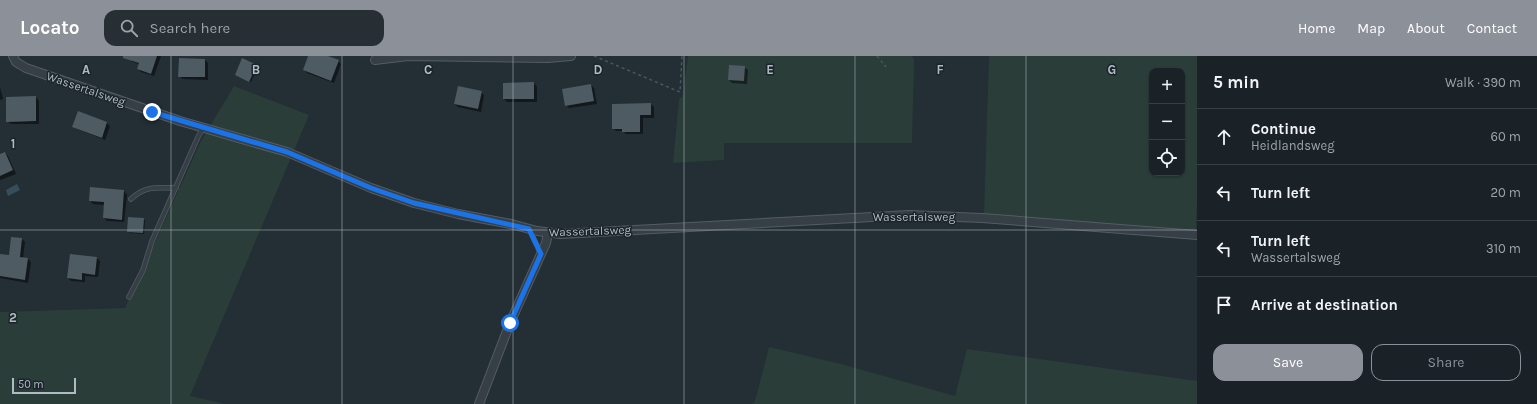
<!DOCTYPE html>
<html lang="en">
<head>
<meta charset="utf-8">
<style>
  :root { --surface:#1a2228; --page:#272f34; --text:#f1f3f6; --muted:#9fa4a8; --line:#383f45; --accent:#8c9099 }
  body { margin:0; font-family:Karla,sans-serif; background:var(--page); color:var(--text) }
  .controls { position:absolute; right:12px; top:12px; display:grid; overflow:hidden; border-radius:8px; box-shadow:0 1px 3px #0004 }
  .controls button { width:36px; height:36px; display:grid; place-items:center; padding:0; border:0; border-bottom:1px solid var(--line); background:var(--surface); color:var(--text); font:20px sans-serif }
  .scale { position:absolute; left:12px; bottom:10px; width:64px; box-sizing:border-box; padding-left:4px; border:2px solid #b0bac2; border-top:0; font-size:11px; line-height:14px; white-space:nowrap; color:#b0bac2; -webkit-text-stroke:3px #1b242a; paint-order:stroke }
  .stop { position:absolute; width:12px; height:12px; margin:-9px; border:3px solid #1a73e8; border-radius:50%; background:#fff }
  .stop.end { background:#1a73e8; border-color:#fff; box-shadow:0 1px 4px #0008 }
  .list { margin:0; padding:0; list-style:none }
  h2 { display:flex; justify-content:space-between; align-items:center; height:52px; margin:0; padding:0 16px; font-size:17px }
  h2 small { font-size:13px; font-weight:400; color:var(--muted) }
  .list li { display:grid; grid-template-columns:26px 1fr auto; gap:12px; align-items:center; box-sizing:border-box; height:56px; padding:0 16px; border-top:1px solid var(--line) }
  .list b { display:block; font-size:15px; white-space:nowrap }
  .list p { margin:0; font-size:13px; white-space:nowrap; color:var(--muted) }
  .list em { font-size:13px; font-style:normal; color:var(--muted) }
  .actions { display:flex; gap:8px; padding:12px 16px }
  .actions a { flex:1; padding:9px 0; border:1px solid var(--accent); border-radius:12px; text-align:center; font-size:14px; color:var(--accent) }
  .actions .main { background:var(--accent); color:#fff }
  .icon { flex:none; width:22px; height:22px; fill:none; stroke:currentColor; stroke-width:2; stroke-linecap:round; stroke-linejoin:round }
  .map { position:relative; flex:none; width:1197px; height:348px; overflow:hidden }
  header { display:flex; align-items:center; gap:24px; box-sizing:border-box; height:56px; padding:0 20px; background:var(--accent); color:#fff }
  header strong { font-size:19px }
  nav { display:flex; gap:22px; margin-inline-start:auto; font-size:14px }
  .search { width:280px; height:36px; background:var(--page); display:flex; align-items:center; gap:10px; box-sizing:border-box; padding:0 14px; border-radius:12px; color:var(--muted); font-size:15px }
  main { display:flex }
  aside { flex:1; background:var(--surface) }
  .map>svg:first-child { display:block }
  .green { fill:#2a3d39; fill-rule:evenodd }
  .water { fill:#384d5a }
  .shadow { fill:#0007 }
  .building { fill:#4e5b63 }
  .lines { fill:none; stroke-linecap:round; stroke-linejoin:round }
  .service-casing { stroke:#535d63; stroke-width:5.5 }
  .minor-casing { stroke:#535d63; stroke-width:10 }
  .path { stroke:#485959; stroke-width:1.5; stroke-dasharray:3 3; stroke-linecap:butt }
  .service { stroke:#363f46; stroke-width:4 }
  .minor { stroke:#363f46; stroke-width:8 }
  .route { stroke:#1a73e8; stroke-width:5 }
  .grid { fill:none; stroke:#b0bac2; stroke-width:1; stroke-opacity:0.55 }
  .labels { text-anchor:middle; stroke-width:3; stroke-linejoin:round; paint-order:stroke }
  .street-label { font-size:12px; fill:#b0bac2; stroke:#1b242a }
  .grid-label { font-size:13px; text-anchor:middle; font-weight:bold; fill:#b0bac2; stroke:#1b242a; stroke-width:3; stroke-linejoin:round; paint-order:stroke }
</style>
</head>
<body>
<header>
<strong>Locato</strong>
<div class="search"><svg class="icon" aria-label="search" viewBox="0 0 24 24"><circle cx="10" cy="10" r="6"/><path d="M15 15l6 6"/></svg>Search here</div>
<nav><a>Home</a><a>Map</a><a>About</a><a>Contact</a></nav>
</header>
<main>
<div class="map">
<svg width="1197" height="348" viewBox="0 0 1197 348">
  <rect width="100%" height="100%" fill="#232e35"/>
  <!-- green -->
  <g class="green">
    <path d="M688,0H912L914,4L912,87H724V104L673,107L679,43L683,40Z"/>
    <path d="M989,0H1197V149L1196,175L984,159ZM1152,15H1182V117H1152Z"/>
    <path d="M234,30L309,59L190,340L225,348H0V256L125,252L201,85Z"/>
    <path d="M769,291L841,308L955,340L967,293L1197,325V348H752L755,345Z"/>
  </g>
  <!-- water -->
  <path class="water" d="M17,128L20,134L8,140L6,134Z"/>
  <!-- shadow -->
  <g class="shadow">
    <path d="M130,0H161L154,20L141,16L138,13L139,8L133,6L130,3Z"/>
    <path d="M309,0H326L338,5L341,8L334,27L307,17L304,13Z"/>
    <path d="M205,4L208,7V24L183,23L179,20Z"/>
    <path d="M256,10L258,11L251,26L236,19Z"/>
    <path d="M744,11L748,14L747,28L732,27L729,24Z"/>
    <path d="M534,27L537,31V46H507L504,43Z"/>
    <path d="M591,29L594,32L597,48L569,52L566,49Z"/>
    <path d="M0,31L3,43L0,44Z"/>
    <path d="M481,36L484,39L481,56L458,51L455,48Z"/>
    <path d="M36,41L39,45V68H11L7,65Z"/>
    <path d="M651,48L654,51V62H643V78H626L623,75H616L613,72Z"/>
    <path d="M79,56L107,67L110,70L105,84L77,73L73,70Z"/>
    <path d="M5,97L8,100L16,118L0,124V99Z"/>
    <path d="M124,135L127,139L124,166L107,165L104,162L105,149L93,148L90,145Z"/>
    <path d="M143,163L145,164L144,178L130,177L128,176Z"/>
    <path d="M22,183L25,186L23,202L28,203L31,206L28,227L0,222V199L10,200Z"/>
    <path d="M97,202L100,205L98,221L85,220V226L71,225L68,222Z"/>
  </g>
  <!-- building -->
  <g class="building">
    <path d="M123,0H157L151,18L137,13L139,7L123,2Z"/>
    <path d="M308,0H328L339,4L331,25L303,14Z"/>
    <path d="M179,2L205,3V21H178Z"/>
    <path d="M242,2L257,9L249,26L235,19Z"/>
    <path d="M729,9L745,10L744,25L728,24Z"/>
    <path d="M534,26V43H503V27Z"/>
    <path d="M591,28L594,45L565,50L562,33Z"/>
    <path d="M458,30L482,35L478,53L454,48Z"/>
    <path d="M36,40V65L6,66V41Z"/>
    <path d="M651,47V59H640V76H622V73H612V48Z"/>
    <path d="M78,55L107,66L102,82L72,71Z"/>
    <path d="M5,96L13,114L0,120V98Z"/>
    <path d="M90,131L124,134L122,164L103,162L104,146L89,145Z"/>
    <path d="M128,161L144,162L143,177L127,176Z"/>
    <path d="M11,181L22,182L20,201L28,202L25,224L0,220V198L9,199Z"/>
    <path d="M70,198L97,201L95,219L82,217V224L67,222Z"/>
  </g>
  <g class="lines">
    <defs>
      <g id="service">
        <path d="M131,143C146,129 157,132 176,132"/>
        <path d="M529,173L541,198"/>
        <path d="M129,241L143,214L152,185L198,81L203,72"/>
      </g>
      <g id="minor">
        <path d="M13,0L16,6L26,12L180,65L287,96L371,132L414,147L458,158L511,168L537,175L561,178L909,159L982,162L1197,179"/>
        <path d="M476,0L477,1L548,2L571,0"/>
        <path d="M375,4L408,0L477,1"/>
        <path d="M479,348L510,267L546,187L548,177"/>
      </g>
    </defs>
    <!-- service casing -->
    <use href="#service" class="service-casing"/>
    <!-- minor casing -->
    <use href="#minor" class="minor-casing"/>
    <!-- path -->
    <g class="path">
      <path d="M594,0L680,36L682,0"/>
      <path d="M877,0L886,11"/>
    </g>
    <!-- service -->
    <use href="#service" class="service"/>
    <!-- minor -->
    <use href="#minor" class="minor"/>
  </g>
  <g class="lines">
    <!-- route -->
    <path class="route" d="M152,56L287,96L371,132L414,147L529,173L541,198L510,267"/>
  </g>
  <!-- grid -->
  <path class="grid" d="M171,0V348M342,0V348M513,0V348M684,0V348M855,0V348M1026,0V348M0,174H1197"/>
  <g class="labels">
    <!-- street labels -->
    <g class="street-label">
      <text transform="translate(86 33) rotate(19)" y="4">Wassertalsweg</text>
      <text x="914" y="165">Wassertalsweg</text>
      <text transform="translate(590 175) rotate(-2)" y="4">Wassertalsweg</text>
    </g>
  </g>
  <g class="grid-label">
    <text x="86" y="18">A</text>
    <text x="256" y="18">B</text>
    <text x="428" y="18">C</text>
    <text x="598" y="18">D</text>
    <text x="770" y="18">E</text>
    <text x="940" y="18">F</text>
    <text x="1112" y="18">G</text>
    <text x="13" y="92">1</text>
    <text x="13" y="266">2</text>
  </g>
</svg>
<div class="controls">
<button>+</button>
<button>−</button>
<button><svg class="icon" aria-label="locate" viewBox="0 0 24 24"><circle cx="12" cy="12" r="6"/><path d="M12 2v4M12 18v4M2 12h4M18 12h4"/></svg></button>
</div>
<div class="scale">50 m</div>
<div class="stop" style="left:510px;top:267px"></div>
<div class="stop end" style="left:152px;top:56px"></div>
</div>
<aside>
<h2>5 min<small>Walk · 390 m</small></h2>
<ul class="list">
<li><svg class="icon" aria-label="ahead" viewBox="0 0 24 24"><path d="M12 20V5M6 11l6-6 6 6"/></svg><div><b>Continue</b><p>Heidlandsweg</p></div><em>60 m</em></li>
<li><svg class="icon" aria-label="left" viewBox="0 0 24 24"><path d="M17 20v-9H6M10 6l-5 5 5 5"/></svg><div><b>Turn left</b></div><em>20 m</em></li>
<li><svg class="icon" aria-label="left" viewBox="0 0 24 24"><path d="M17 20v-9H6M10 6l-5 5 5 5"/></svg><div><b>Turn left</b><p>Wassertalsweg</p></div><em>310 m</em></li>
<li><svg class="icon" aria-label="arrive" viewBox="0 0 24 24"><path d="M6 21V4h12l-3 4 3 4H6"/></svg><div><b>Arrive at destination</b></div></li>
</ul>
<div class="actions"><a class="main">Save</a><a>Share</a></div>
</aside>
</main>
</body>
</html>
